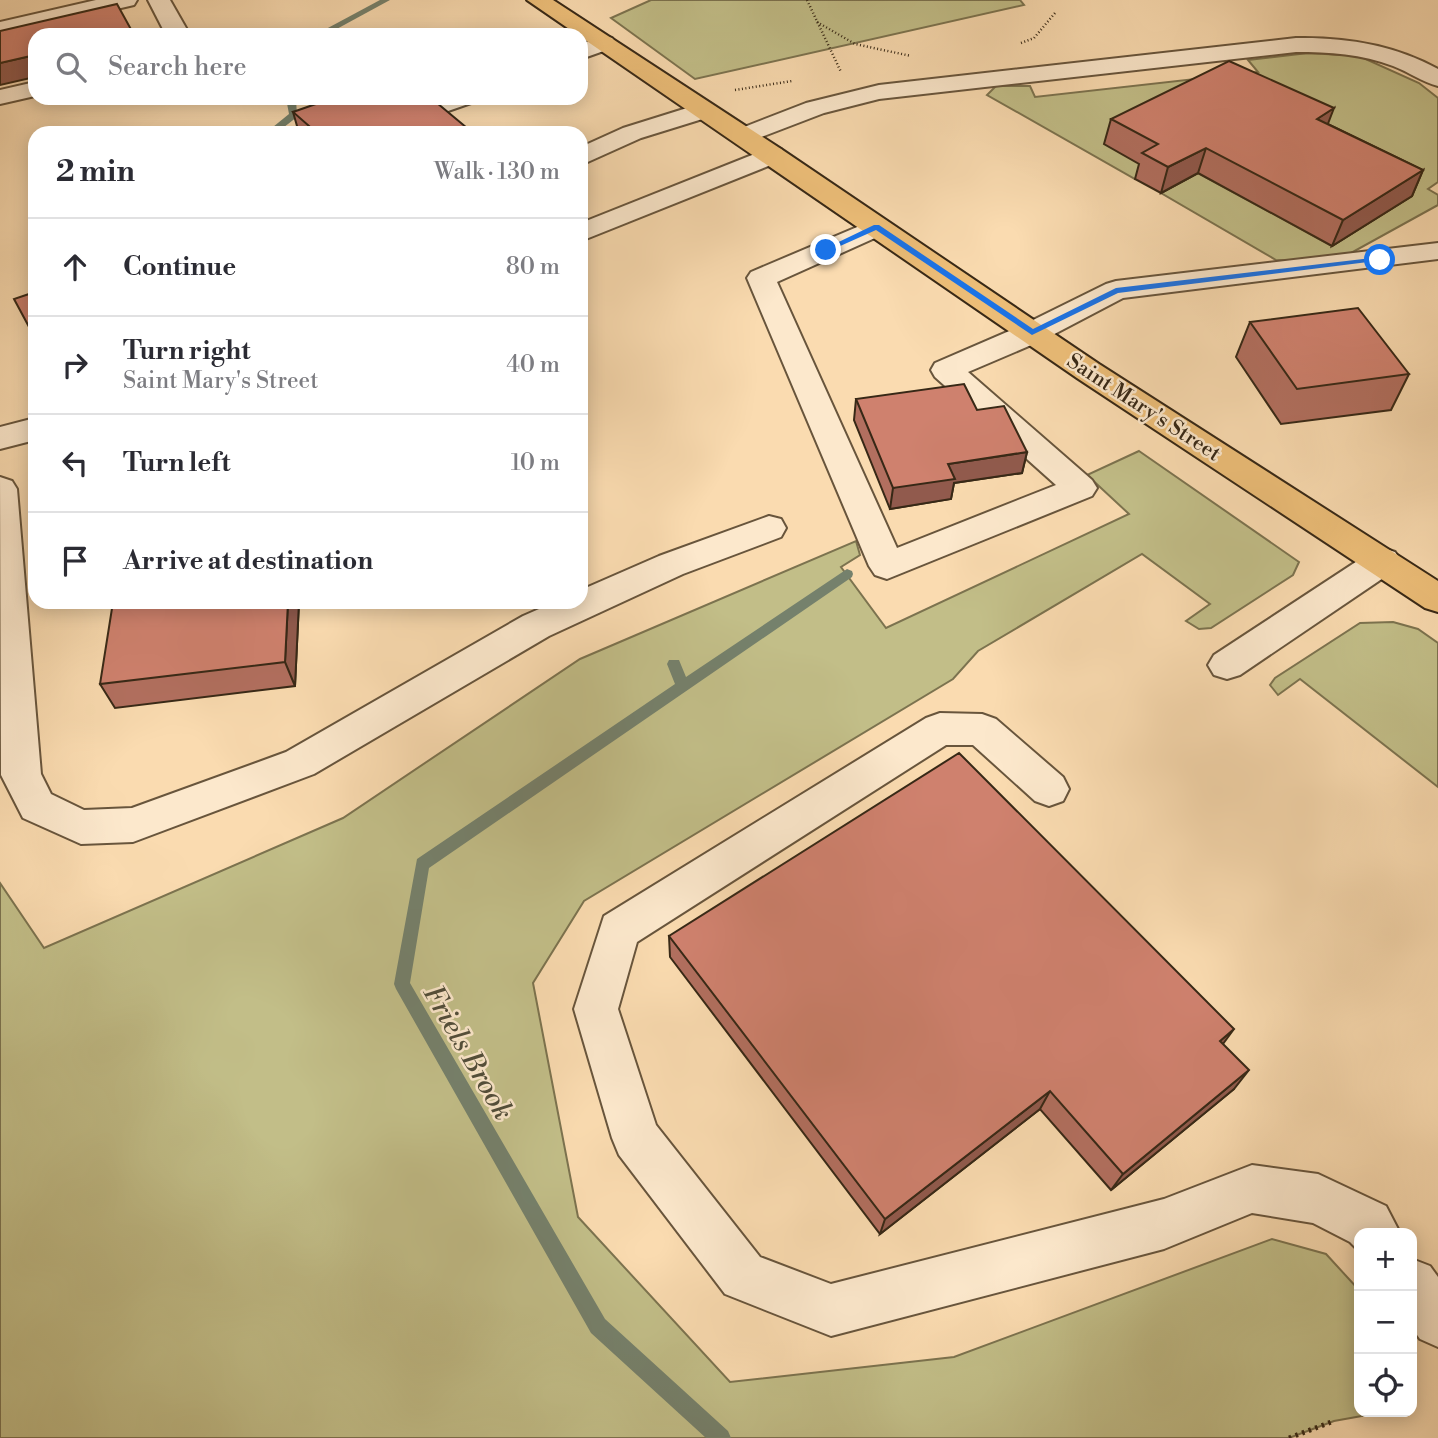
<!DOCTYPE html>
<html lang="en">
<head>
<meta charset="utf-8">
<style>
  :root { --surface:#fff; --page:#f2f2f3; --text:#2b2b33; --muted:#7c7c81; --line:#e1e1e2 }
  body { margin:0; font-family:"Libre Bodoni",serif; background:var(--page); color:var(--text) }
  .controls { position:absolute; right:21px; bottom:21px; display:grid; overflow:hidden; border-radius:14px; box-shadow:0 4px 18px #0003 }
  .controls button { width:63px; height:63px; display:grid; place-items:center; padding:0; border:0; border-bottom:2px solid var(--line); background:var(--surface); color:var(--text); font:35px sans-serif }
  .stop { position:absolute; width:21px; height:21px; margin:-16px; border:5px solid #1a73e8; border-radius:50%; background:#fff }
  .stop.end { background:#1a73e8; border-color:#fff; box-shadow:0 2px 7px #0008 }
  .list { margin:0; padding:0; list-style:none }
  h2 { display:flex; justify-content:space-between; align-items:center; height:91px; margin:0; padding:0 28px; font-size:30px }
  h2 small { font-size:23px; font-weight:400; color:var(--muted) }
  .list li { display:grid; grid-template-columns:46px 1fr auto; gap:21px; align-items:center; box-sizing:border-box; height:98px; padding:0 28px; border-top:2px solid var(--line) }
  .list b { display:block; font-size:26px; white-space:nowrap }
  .list p { margin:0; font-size:23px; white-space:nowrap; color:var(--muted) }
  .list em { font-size:23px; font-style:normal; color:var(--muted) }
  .icon { flex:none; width:38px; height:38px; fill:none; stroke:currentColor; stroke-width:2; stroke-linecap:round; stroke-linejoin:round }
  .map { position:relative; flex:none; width:1438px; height:1438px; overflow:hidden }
  .search { position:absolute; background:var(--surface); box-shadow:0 4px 18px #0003; left:28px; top:28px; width:560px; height:77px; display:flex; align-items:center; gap:18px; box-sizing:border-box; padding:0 24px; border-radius:21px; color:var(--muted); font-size:26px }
  .panel { position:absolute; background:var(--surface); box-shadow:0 4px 18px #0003; left:28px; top:126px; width:560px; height:483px; border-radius:21px }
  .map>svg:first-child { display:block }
  .green { fill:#c2be88; stroke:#7c734f; stroke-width:2 }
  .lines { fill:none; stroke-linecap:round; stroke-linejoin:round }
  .stream { fill:#75816c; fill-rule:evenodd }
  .minor-casing { stroke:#68553c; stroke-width:4 }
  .major-casing { stroke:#372816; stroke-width:4 }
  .path-far1 { stroke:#372816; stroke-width:2.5; stroke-dasharray:1 2.5; stroke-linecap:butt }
  .path { stroke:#372816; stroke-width:5; stroke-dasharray:2.5 4.5; stroke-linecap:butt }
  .minor { fill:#fce8cc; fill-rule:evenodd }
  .major { fill:#edbe78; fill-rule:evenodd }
  .wall { fill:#b26f5f; stroke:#372816; stroke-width:2 }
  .shaded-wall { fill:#915a4d; stroke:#372816; stroke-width:2 }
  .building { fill:#cf816e; stroke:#372816; stroke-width:2 }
  .route { fill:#1a73e8 }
  .labels { text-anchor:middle; stroke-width:5; stroke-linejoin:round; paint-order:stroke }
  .far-street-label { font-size:21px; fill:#372816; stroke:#fce8cc }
  .water-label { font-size:28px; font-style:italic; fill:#514d3a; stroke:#fce8cc }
</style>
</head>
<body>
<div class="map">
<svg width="1438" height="1438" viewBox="0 0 1438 1438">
  <rect width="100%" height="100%" fill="#fadbb0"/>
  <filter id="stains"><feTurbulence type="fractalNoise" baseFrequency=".00286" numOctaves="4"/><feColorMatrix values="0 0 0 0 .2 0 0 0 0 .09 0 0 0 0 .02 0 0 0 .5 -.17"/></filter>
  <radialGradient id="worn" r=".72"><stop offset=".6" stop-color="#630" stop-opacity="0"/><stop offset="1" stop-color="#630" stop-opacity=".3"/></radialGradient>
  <!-- green -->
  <g class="green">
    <path d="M651,0H1020L1024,5L695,79L611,18Z"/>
    <path d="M1308,53L1359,56L1419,83L1438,98V182L1428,189L1438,195V205L1351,253L1299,261L1276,260L1161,193L1198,173L1332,246L1411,196L1105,144L1151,170L1135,179L987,95L996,86H1030L1035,97L1258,72L1248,60Z"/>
    <path d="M1139,451L1299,562L1293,575L1211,628L1199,629L1186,621L1210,604L1142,554L978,651L953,679L584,901L533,983L578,1217L730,1382L954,1357L1272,1239L1326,1254L1359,1290V1412H1384L1334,1421L1289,1438H0V883L44,948L343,818L580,659L856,541L860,555L841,567L886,628L1129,514L1087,475Z"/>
    <path d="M1393,622L1418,629L1438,643V787L1300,679L1278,695L1270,685L1275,678L1360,623Z"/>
  </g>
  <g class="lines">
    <!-- stream -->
    <g class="stream">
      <path d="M380,0H390L333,31L326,29Z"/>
      <path d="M286,98H296L297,117L279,131L259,133L273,127L289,114Z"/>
      <path d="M847,569L852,571L853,574L852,577L429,868L410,983L605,1319L728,1431L731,1438H706L591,1333L396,989L394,984L417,859L675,684L667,664L669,660H679L686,677Z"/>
    </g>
    <defs>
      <g id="minor">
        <path d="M96,0H137L134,5L0,36V22Z"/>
        <path d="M148,0H170L190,35H166Z"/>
        <path d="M604,36L612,38L616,43L612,48L581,59V44Z"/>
        <path d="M1296,38C1345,37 1395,45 1438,69V86C1422,82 1409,72 1393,66C1362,54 1329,52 1296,52L879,99L824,113L743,144L734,141L730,136L734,131L806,103L879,85Z"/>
        <path d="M35,82V96L0,104V90Z"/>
        <path d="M438,98H474L471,103L408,125L399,122L395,117L399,112Z"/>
        <path d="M703,103L712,106L716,111L712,116L641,138L581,165V147L623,128Z"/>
        <path d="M772,147L781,149L785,155L781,161L581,241V223Z"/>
        <path d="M876,219L886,221L890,227L886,233L777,282L897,548L1056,485L935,377L931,370L935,363L1021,326L1106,284L1116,281L1438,243V259L1123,298L1043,340L968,372L1092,480L1097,488L1092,496L887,579L875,575L869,566L747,278L751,272Z"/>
        <path d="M35,418V440L0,449V427Z"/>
        <path d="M0,477L12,481L17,489L41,774L51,794L84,810L132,808L286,752L523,616L555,602H581V590L659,556L769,516L781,519L786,528L781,537L683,574L549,636L314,774L133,842L81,844L23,818L1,775Z"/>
        <path d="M1383,548L1395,552L1401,561L1395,570L1240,675L1227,679L1214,675L1208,665L1214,655L1371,552Z"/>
        <path d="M940,713L982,714L996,719L1063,777L1069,789L1063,801L1049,806L1035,801L973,745H946L637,942L618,1009L656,1125L760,1257L831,1284L1164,1199L1252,1165L1318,1174L1386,1206L1400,1233H1359V1251L1350,1242L1313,1223L1252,1213L1164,1249L831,1336L725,1294L619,1155L612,1138L574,1009L604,916L926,718Z"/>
        <path d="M1412,1259L1430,1266L1438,1277V1347L1420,1339L1412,1328Z"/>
      </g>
      <path id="major" d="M527,0H553L781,149L1099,364L1438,581V612L1425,608L1077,378Z"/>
    </defs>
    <!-- minor casing -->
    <use href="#minor" class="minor-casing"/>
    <!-- major casing -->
    <use href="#major" class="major-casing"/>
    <!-- path-far1 -->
    <g class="path-far1">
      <path d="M807,0L841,72"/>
      <path d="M817,22L855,44L911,56"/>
      <path d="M1021,43L1034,38L1055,13"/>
      <path d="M735,90L792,81"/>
    </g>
    <!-- path -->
    <path class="path" d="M1289,1438L1334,1421"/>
    <!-- minor -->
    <use href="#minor" class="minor"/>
    <!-- major -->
    <use href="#major" class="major"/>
  </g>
  <!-- wall -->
  <g class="wall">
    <path d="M409,101L473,133H299L293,112Z"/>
    <path d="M1111,119L1328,124L1423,170L1412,196L1332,246L1198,173L1161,193L1135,179L1139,164L1104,144Z"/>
    <path d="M1250,322L1409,374L1391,410L1281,424L1236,357Z"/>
    <path d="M856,399L977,410L1027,452L1022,473L954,483L951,499L890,509L854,420Z"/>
    <path d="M299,602L295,686L115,708L100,684Z"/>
    <path d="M669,936L1223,1044L1234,1089L1111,1190L1040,1109L880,1234L670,957Z"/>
  </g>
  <!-- shaded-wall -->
  <g class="shaded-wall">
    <path d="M35,55V77L0,85V63Z"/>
    <path d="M1334,108L1324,134L1317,119Z"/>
    <path d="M1206,148L1198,173L1161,193L1168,167Z"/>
    <path d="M1423,170L1412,196L1332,246L1343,220Z"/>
    <path d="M1027,452L1022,473L954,483L951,499L890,509L893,488L948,464Z"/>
    <path d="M288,602H299L295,686L285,662Z"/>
    <path d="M1234,1029L1220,1048V1041Z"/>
    <path d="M1249,1070L1234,1089L1111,1190L1123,1174Z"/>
    <path d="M1050,1091L1040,1109L880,1234L885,1219Z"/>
  </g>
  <!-- building -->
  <g class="building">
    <path d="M117,4L133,33L122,35H35V55L0,63V31Z"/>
    <path d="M1229,61L1334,108L1317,119L1423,170L1343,220L1206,148L1168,167L1142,153L1158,144L1111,119Z"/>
    <path d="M333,98H406L409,101L418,98H431L473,133H317L293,112Z"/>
    <path d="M35,292V338L14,299Z"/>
    <path d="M1358,308L1409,374L1297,389L1250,322Z"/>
    <path d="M964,384L977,410L1004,406L1027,452L948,464L955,479L893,488L856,399Z"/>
    <path d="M113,602H288L285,662L100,684Z"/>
    <path d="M959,753L1234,1029L1220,1041L1249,1070L1123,1174L1050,1091L885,1219L669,936Z"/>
  </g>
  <!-- route -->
  <path class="route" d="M874,225H879L1033,329L1116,288L1380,257L1384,260L1118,293L1032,335L876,230L829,251L822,250Z"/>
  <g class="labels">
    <!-- far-street labels -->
    <g class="far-street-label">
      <text transform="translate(1144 407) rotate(33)" y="7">Saint Mary's Street</text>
    </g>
    <!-- water labels -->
    <g class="water-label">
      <text transform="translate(469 1052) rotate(60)" y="10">Friels Brook</text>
    </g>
  </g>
  <rect width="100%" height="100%" filter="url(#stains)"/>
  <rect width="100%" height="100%" fill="url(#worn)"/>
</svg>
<div class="controls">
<button>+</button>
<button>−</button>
<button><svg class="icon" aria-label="locate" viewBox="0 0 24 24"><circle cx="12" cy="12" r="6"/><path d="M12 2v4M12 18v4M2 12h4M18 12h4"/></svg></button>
</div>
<div class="stop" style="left:1380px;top:260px"></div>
<div class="stop end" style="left:826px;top:250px"></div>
<div class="search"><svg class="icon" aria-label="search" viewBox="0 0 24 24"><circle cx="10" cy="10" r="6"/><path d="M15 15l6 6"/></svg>Search here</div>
<section class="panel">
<h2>2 min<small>Walk · 130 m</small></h2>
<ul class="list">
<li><svg class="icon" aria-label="ahead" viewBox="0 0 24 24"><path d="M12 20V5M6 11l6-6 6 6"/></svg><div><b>Continue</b></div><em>80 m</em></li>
<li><svg class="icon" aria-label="right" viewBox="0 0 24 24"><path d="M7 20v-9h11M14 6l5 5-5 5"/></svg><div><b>Turn right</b><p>Saint Mary's Street</p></div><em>40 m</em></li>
<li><svg class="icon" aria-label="left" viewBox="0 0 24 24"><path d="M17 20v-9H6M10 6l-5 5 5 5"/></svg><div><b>Turn left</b></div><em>10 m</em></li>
<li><svg class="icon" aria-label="arrive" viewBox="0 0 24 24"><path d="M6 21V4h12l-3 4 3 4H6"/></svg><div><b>Arrive at destination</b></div></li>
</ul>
</section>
</div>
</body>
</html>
